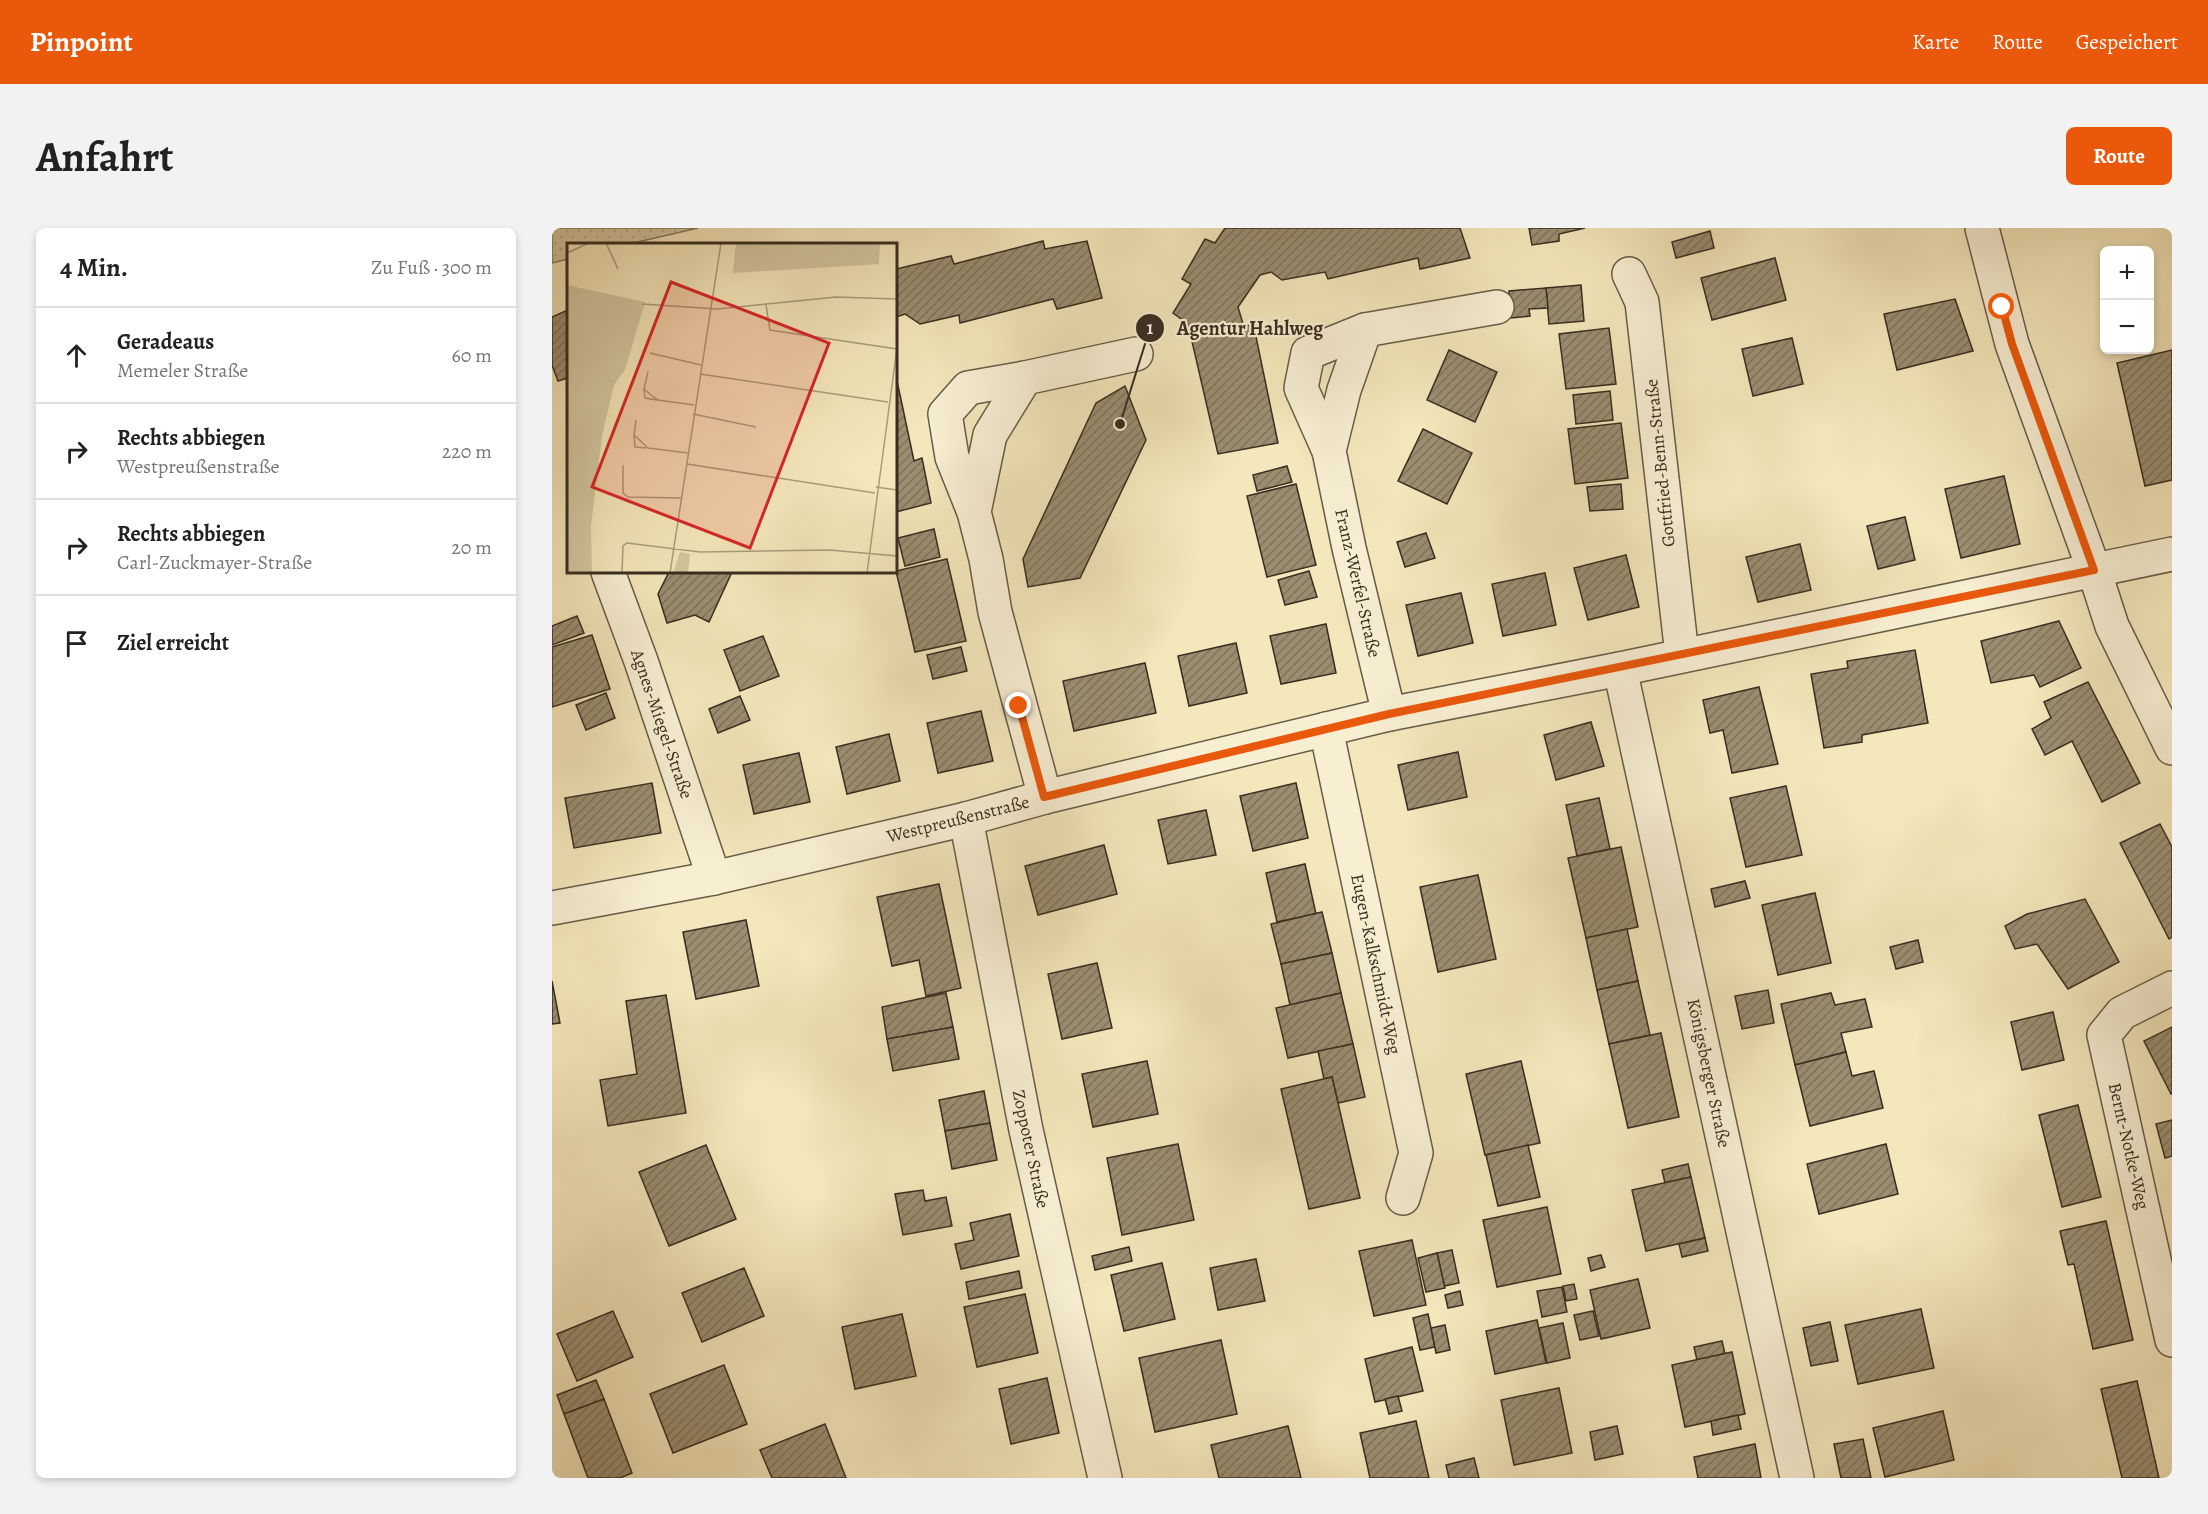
<!DOCTYPE html>
<html lang="de">
<head>
<meta charset="utf-8">
<style>
  :root { --surface:#fff; --page:#f2f2f2; --text:#222; --muted:#767676; --line:#e0e0e0; --accent:#ea580c }
  body { margin:0; font-family:Alegreya,serif; background:var(--page); color:var(--text) }
  .controls { position:absolute; right:18px; top:18px; display:grid; overflow:hidden; border-radius:9px; box-shadow:0 3px 9px #0003 }
  .controls button { width:54px; height:54px; display:grid; place-items:center; padding:0; border:0; border-bottom:2px solid var(--line); background:var(--surface); color:var(--text); font:30px sans-serif }
  .stop { position:absolute; width:18px; height:18px; margin:-14px; border:4px solid #ea580c; border-radius:50%; background:#fff }
  .stop.end { background:#ea580c; border-color:#fff; box-shadow:0 2px 6px #0008 }
  .list { margin:0; padding:0; list-style:none }
  h2 { display:flex; justify-content:space-between; align-items:center; height:78px; margin:0; padding:0 24px; font-size:26px }
  h2 small { font-size:20px; font-weight:400; color:var(--muted) }
  .list li { display:grid; grid-template-columns:39px 1fr auto; gap:18px; align-items:center; box-sizing:border-box; height:96px; padding:0 24px; border-top:2px solid var(--line) }
  .list b { display:block; font-size:22px; white-space:nowrap }
  .list p { margin:0; font-size:20px; white-space:nowrap; color:var(--muted) }
  .list em { font-size:20px; font-style:normal; color:var(--muted) }
  .icon { flex:none; width:33px; height:33px; fill:none; stroke:currentColor; stroke-width:2; stroke-linecap:round; stroke-linejoin:round }
  .map { position:relative; flex:none; width:1620px; height:1250px; overflow:hidden; border-radius:9px }
  header { display:flex; align-items:center; gap:36px; box-sizing:border-box; height:84px; padding:0 30px; background:var(--accent); color:#fff }
  header strong { font-size:28px }
  nav { display:flex; gap:33px; margin-inline-start:auto; font-size:21px }
  .intro { display:flex; align-items:center; justify-content:space-between; box-sizing:border-box; height:144px; padding:0 36px }
  h1 { margin:0; font-size:42px }
  .button { padding:15px 27px; border-radius:9px; background:var(--accent); color:#fff; font-size:21px; font-weight:700 }
  main { display:flex; gap:36px; padding:0 36px }
  aside { flex:1; background:var(--surface); border-radius:9px; box-shadow:0 3px 9px #0003 }
  .map>svg:first-child { display:block }
  .park { fill:url(#park-dots); stroke:#867a61; stroke-width:1.5 }
  .building { fill:url(#building-hatch); stroke:#382d21; stroke-width:1.5 }
  .lines { fill:none; stroke-linecap:round; stroke-linejoin:round }
  .minor-casing { stroke:#675c48; stroke-width:36 }
  .minor { stroke:#f8efd3; stroke-width:33 }
  .route { stroke:#ea580c; stroke-width:8 }
  .labels { text-anchor:middle; stroke-width:4.5; stroke-linejoin:round; paint-order:stroke }
  .street-label { font-size:18px; fill:#382d21; stroke:#f8efd3 }
  .inset-road { fill:none; stroke:#a99d7d; stroke-width:1.5 }
  .view { fill:#d62828; fill-opacity:0.15; stroke:#d62828; stroke-width:3 }
  .inset-edge { fill:none; stroke:#382d21; stroke-width:3 }
  .leader { fill:none; stroke:#382d21; stroke-width:2 }
  .callout-dot { fill:#382d21; stroke:#f8efd3; stroke-width:2 }
  .mark-label { font-size:18px; text-anchor:middle; font-weight:bold; fill:#fff }
  .callout-label { font-size:20px; text-anchor:middle; font-weight:bold; fill:#382d21; stroke:#f8efd3; stroke-width:4.5; stroke-linejoin:round; paint-order:stroke }
</style>
</head>
<body>
<header>
<strong>Pinpoint</strong>
<nav><a>Karte</a><a>Route</a><a>Gespeichert</a></nav>
</header>
<div class="intro"><h1>Anfahrt</h1><a class="button">Route</a></div>
<main>
<aside>
<h2>4 Min.<small>Zu Fuß · 300 m</small></h2>
<ul class="list">
<li><svg class="icon" aria-label="ahead" viewBox="0 0 24 24"><path d="M12 20V5M6 11l6-6 6 6"/></svg><div><b>Geradeaus</b><p>Memeler Straße</p></div><em>60 m</em></li>
<li><svg class="icon" aria-label="right" viewBox="0 0 24 24"><path d="M7 20v-9h11M14 6l5 5-5 5"/></svg><div><b>Rechts abbiegen</b><p>Westpreußenstraße</p></div><em>220 m</em></li>
<li><svg class="icon" aria-label="right" viewBox="0 0 24 24"><path d="M7 20v-9h11M14 6l5 5-5 5"/></svg><div><b>Rechts abbiegen</b><p>Carl-Zuckmayer-Straße</p></div><em>20 m</em></li>
<li><svg class="icon" aria-label="arrive" viewBox="0 0 24 24"><path d="M6 21V4h12l-3 4 3 4H6"/></svg><div><b>Ziel erreicht</b></div></li>
</ul>
</aside>
<div class="map">
<svg width="1620" height="1250" viewBox="0 0 1620 1250">
  <defs>
    <pattern id="park-dots" width="8" height="8" patternUnits="userSpaceOnUse" patternTransform="scale(1.5)"><rect width="8" height="8" fill="#d4c7a1"/><path d="M2 2h.1M6 6h.1" fill="none" stroke="#b7ab8a" stroke-width="1.8" stroke-linecap="round"/></pattern>
    <pattern id="building-hatch" width="6" height="6" patternUnits="userSpaceOnUse" patternTransform="scale(1.5)"><rect width="6" height="6" fill="#9a8e71"/><path d="M-1 1l2-2M0 6l6-6M5 7l2-2" fill="none" stroke="#7f745c"/></pattern>
  </defs>
  <rect width="100%" height="100%" fill="#f4e7bb"/>
  <filter id="stains"><feTurbulence type="fractalNoise" baseFrequency=".00333" numOctaves="4"/><feColorMatrix values="0 0 0 0 .2 0 0 0 0 .09 0 0 0 0 .02 0 0 0 .5 -.17"/></filter>
  <radialGradient id="worn" r=".72"><stop offset=".6" stop-color="#630" stop-opacity="0"/><stop offset="1" stop-color="#630" stop-opacity=".3"/></radialGradient>
  <!-- park -->
  <path class="park" d="M0,0H146L77,16H16V31L0,35Z"/>
  <!-- building -->
  <g class="building">
    <path d="M673,0H908L918,30L868,41L866,30L776,51L773,44L730,52L719,44L708,47L686,79L691,96L702,99L726,215L666,226L636,96L621,85L639,56L630,51L653,11L663,15Z"/>
    <path d="M977,0H1033L1007,6V13L980,17Z"/>
    <path d="M1158,3L1162,20L1124,30L1120,14Z"/>
    <path d="M491,13L493,21L535,13L550,70L505,81L501,71L408,95L407,87L368,96L353,86L344,89V41L399,28L402,36Z"/>
    <path d="M1223,30L1234,72L1160,92L1149,50Z"/>
    <path d="M1029,57L1032,93L997,96L994,60Z"/>
    <path d="M994,60L996,80L977,81L978,88L959,90L957,63Z"/>
    <path d="M1403,71L1421,123L1345,142L1332,86Z"/>
    <path d="M16,82V150L6,153L0,137V89Z"/>
    <path d="M1057,100L1064,156L1014,161L1007,106Z"/>
    <path d="M1240,110L1251,156L1201,168L1190,121Z"/>
    <path d="M897,122L945,144L923,194L875,172Z"/>
    <path d="M1620,122V252L1593,258L1565,135Z"/>
    <path d="M344,148L362,233L370,230L379,275L344,284Z"/>
    <path d="M573,158L594,212L528,350L476,359L471,331L544,175Z"/>
    <path d="M1058,163L1061,192L1024,196L1021,167Z"/>
    <path d="M1069,195L1076,250L1023,256L1016,201Z"/>
    <path d="M871,201L920,225L895,276L846,253Z"/>
    <path d="M735,238L740,254L705,263L701,247Z"/>
    <path d="M1452,248L1468,316L1409,330L1393,261Z"/>
    <path d="M744,256L764,337L715,349L695,268Z"/>
    <path d="M1069,256L1071,281L1038,283L1035,259Z"/>
    <path d="M1353,289L1363,332L1326,341L1315,298Z"/>
    <path d="M382,301L388,329L353,338L346,310Z"/>
    <path d="M874,305L883,330L853,339L845,314Z"/>
    <path d="M1248,316L1259,362L1206,374L1194,329Z"/>
    <path d="M1074,327L1087,379L1036,392L1022,340Z"/>
    <path d="M395,331L414,413L363,424L344,343Z"/>
    <path d="M757,343L765,369L733,377L726,352Z"/>
    <path d="M117,344H180L157,394L143,387L115,395L106,366Z"/>
    <path d="M993,345L1004,397L951,408L940,356Z"/>
    <path d="M909,365L921,415L866,428L854,377Z"/>
    <path d="M25,388L32,405L0,417V398Z"/>
    <path d="M1507,393L1529,440L1488,459L1482,447L1439,455L1429,413Z"/>
    <path d="M774,396L784,445L729,456L718,408Z"/>
    <path d="M40,407L58,461L0,479V419Z"/>
    <path d="M211,408L227,448L188,463L172,422Z"/>
    <path d="M684,415L695,465L637,478L626,428Z"/>
    <path d="M409,419L415,443L381,451L375,427Z"/>
    <path d="M1363,422L1376,495L1310,507V514L1272,520L1259,446L1296,440L1295,433Z"/>
    <path d="M593,435L604,485L522,503L511,453Z"/>
    <path d="M1536,454L1588,555L1550,574L1520,513L1493,527L1480,501L1499,490L1492,474Z"/>
    <path d="M1207,459L1226,536L1180,545L1171,502L1158,505L1151,472Z"/>
    <path d="M54,465L63,490L34,502L24,477Z"/>
    <path d="M188,468L198,492L166,505L157,481Z"/>
    <path d="M429,483L441,533L386,545L375,495Z"/>
    <path d="M1039,494L1052,538L1004,552L992,507Z"/>
    <path d="M337,506L348,553L295,566L284,519Z"/>
    <path d="M906,524L915,569L856,582L846,537Z"/>
    <path d="M247,525L258,574L202,586L191,537Z"/>
    <path d="M100,555L109,605L22,620L13,570Z"/>
    <path d="M744,555L756,610L701,623L688,568Z"/>
    <path d="M1234,558L1250,627L1194,639L1178,570Z"/>
    <path d="M1047,570L1058,621L1025,628L1014,577Z"/>
    <path d="M654,582L664,627L616,636L606,592Z"/>
    <path d="M1608,596L1620,619V709L1617,711L1568,615Z"/>
    <path d="M552,617L565,666L486,687L473,638Z"/>
    <path d="M1069,619L1086,699L1034,710L1016,630Z"/>
    <path d="M753,636L764,686L725,694L714,645Z"/>
    <path d="M926,647L944,731L886,744L868,659Z"/>
    <path d="M1193,653L1198,670L1163,679L1159,661Z"/>
    <path d="M387,656L409,760L374,768L367,732L340,738L325,669Z"/>
    <path d="M1263,665L1279,735L1226,747L1210,677Z"/>
    <path d="M1533,671L1567,734L1516,761L1485,716L1463,721L1453,698L1475,686Z"/>
    <path d="M770,684L780,725L729,736L719,696Z"/>
    <path d="M194,692L207,758L144,771L131,704Z"/>
    <path d="M1075,701L1086,753L1045,762L1034,710Z"/>
    <path d="M1366,712L1371,734L1344,741L1338,719Z"/>
    <path d="M780,725L789,765L738,777L729,736Z"/>
    <path d="M545,735L560,800L510,811L496,746Z"/>
    <path d="M0,753L8,795L0,796Z"/>
    <path d="M1086,753L1098,807L1057,816L1045,762Z"/>
    <path d="M1216,762L1222,795L1190,801L1183,768Z"/>
    <path d="M394,765L401,799L335,811L330,779Z"/>
    <path d="M789,765L801,816L736,830L724,780Z"/>
    <path d="M1279,765L1283,777L1313,771L1320,799L1289,805L1294,824L1243,837L1229,776Z"/>
    <path d="M114,767L134,885L56,898L48,852L85,846L74,773Z"/>
    <path d="M1501,784L1512,832L1470,842L1459,794Z"/>
    <path d="M401,799L407,831L341,843L335,811Z"/>
    <path d="M1620,799V866H1619L1592,813Z"/>
    <path d="M1109,805L1127,889L1076,900L1057,816Z"/>
    <path d="M801,816L813,869L786,875L780,849L772,851L766,823Z"/>
    <path d="M1294,824L1300,848L1322,843L1331,880L1258,898L1243,837Z"/>
    <path d="M595,833L606,886L541,899L530,846Z"/>
    <path d="M969,833L988,915L933,927L914,846Z"/>
    <path d="M780,849L808,970L757,981L729,861Z"/>
    <path d="M432,863L438,895L393,903L387,872Z"/>
    <path d="M1526,877L1549,969L1510,979L1487,887Z"/>
    <path d="M1620,892V928L1613,930L1604,896Z"/>
    <path d="M438,895L445,932L400,941L393,903Z"/>
    <path d="M626,916L642,992L570,1007L555,930Z"/>
    <path d="M1334,916L1346,966L1267,986L1255,936Z"/>
    <path d="M154,917L184,991L117,1018L87,944Z"/>
    <path d="M976,917L988,969L946,978L934,927Z"/>
    <path d="M1136,936L1139,949L1113,955L1110,942Z"/>
    <path d="M1139,949L1153,1010L1094,1023L1080,962Z"/>
    <path d="M371,962L373,973L394,969L400,998L351,1007L343,966Z"/>
    <path d="M995,979L1009,1046L945,1059L931,992Z"/>
    <path d="M458,986L467,1028L409,1041L403,1016L422,1012L418,995Z"/>
    <path d="M1554,993L1581,1112L1541,1121L1522,1036L1516,1037L1508,1003Z"/>
    <path d="M1153,1010L1156,1023L1130,1029L1127,1016Z"/>
    <path d="M860,1012L874,1077L822,1088L807,1023Z"/>
    <path d="M577,1019L580,1033L543,1042L540,1028Z"/>
    <path d="M900,1022L907,1055L892,1058L885,1025Z"/>
    <path d="M885,1025L893,1060L874,1064L866,1030Z"/>
    <path d="M1049,1027L1053,1039L1039,1043L1036,1030Z"/>
    <path d="M704,1031L713,1073L666,1082L658,1040Z"/>
    <path d="M610,1035L623,1091L572,1103L559,1047Z"/>
    <path d="M192,1040L212,1088L150,1114L130,1065Z"/>
    <path d="M467,1043L470,1060L417,1071L414,1054Z"/>
    <path d="M1086,1051L1098,1100L1049,1111L1038,1062Z"/>
    <path d="M1022,1056L1025,1071L1014,1073L1011,1058Z"/>
    <path d="M1010,1059L1015,1084L990,1089L985,1063Z"/>
    <path d="M908,1063L911,1077L896,1080L893,1067Z"/>
    <path d="M473,1066L486,1125L425,1139L412,1079Z"/>
    <path d="M1369,1081L1382,1140L1306,1156L1293,1097Z"/>
    <path d="M61,1083L81,1129L25,1153L5,1106Z"/>
    <path d="M1041,1083L1047,1108L1028,1112L1022,1087Z"/>
    <path d="M350,1086L364,1148L303,1161L290,1099Z"/>
    <path d="M876,1086L883,1119L868,1122L861,1090Z"/>
    <path d="M985,1092L994,1135L943,1146L934,1103Z"/>
    <path d="M1278,1094L1286,1133L1259,1138L1251,1100Z"/>
    <path d="M1011,1095L1018,1130L995,1135L987,1100Z"/>
    <path d="M893,1097L898,1122L884,1125L879,1100Z"/>
    <path d="M669,1112L685,1186L603,1204L587,1130Z"/>
    <path d="M1170,1113L1173,1126L1145,1132L1142,1119Z"/>
    <path d="M860,1119L871,1163L823,1174L813,1131Z"/>
    <path d="M1180,1124L1193,1186L1133,1199L1120,1137Z"/>
    <path d="M172,1137L195,1196L121,1225L98,1166Z"/>
    <path d="M495,1150L507,1205L459,1216L447,1161Z"/>
    <path d="M44,1152L52,1171L12,1186L5,1167Z"/>
    <path d="M1585,1153L1607,1250H1570L1549,1161Z"/>
    <path d="M1007,1160L1020,1225L962,1237L949,1172Z"/>
    <path d="M846,1168L850,1183L837,1186L833,1171Z"/>
    <path d="M52,1171L80,1245L68,1250H36L12,1186Z"/>
    <path d="M1391,1183L1402,1232L1333,1249L1321,1200Z"/>
    <path d="M1186,1187L1189,1201L1161,1207L1159,1193Z"/>
    <path d="M864,1193L877,1250H818L808,1205Z"/>
    <path d="M273,1196L294,1250H220L208,1222Z"/>
    <path d="M736,1198L749,1250H667L659,1217Z"/>
    <path d="M1065,1198L1071,1226L1043,1232L1038,1204Z"/>
    <path d="M1311,1211L1319,1250H1289L1282,1216Z"/>
    <path d="M1203,1216L1209,1250H1146L1142,1229Z"/>
    <path d="M922,1230L927,1250H897L894,1237Z"/>
  </g>
  <g class="lines">
    <defs>
      <g id="minor">
        <path d="M1430,0L1460,116L1542,342L1560,398L1620,520"/>
        <path d="M1077,46L1090,74L1130,427"/>
        <path d="M777,223L749,160L756,125L813,102"/>
        <path d="M422,284L400,229L393,186L416,160L473,150"/>
        <path d="M56,344L89,433L162,650"/>
        <path d="M1068,441L1245,1250"/>
        <path d="M837,486L797,320L777,223L792,162L813,102L945,79"/>
        <path d="M774,501L864,925L851,970"/>
        <path d="M493,569L443,384L434,331L422,284L438,207L473,150L584,126"/>
        <path d="M414,591L474,902L553,1250"/>
        <path d="M0,680L162,650L414,591L493,569L837,486L1068,441L1620,326"/>
        <path d="M1620,760L1570,785L1552,807L1620,1112"/>
      </g>
    </defs>
    <!-- minor casing -->
    <use href="#minor" class="minor-casing"/>
    <!-- minor -->
    <use href="#minor" class="minor"/>
  </g>
  <g class="lines">
    <!-- route -->
    <path class="route" d="M467,478L492,569L837,486L1542,342L1460,116L1450,79"/>
  </g>
  <g class="labels">
    <!-- street labels -->
    <g class="street-label">
      <text transform="translate(1108 235) rotate(-96)" y="6">Gottfried-Benn-Straße</text>
      <text transform="translate(806 355) rotate(77)" y="6">Franz-Werfel-Straße</text>
      <text transform="translate(110 496) rotate(71)" y="6">Agnes-Miegel-Straße</text>
      <text transform="translate(406 591) rotate(-14)" y="6">Westpreußenstraße</text>
      <text transform="translate(824 736) rotate(78)" y="6">Eugen-Kalkschmidt-Weg</text>
      <text transform="translate(1157 845) rotate(78)" y="6">Königsberger Straße</text>
      <text transform="translate(1577 918) rotate(77)" y="6">Bernt-Notke-Weg</text>
      <text transform="translate(479 921) rotate(78)" y="6">Zoppoter Straße</text>
    </g>
  </g>
  <!-- overview -->
  <g transform="translate(15 15)">
    <rect width="330" height="330" fill="#f4e7bb"/>
    <path d="M169,0H313L312,21L166,30Z" fill="#d4c7a1"/>
    <path d="M113,309L123,311L121,330H106Z" fill="#d4c7a1"/>
    <path d="M0,42L78,59L58,127L47,142L35,193L24,283L25,330H0Z" fill="#d4c7a1"/>
    <path class="inset-road" d="M39,0L51,26M0,10L22,0M75,61L151,66L269,54L330,56M199,62L203,87L330,106M83,110L134,122M81,129L77,146L84,152L91,157L127,162M133,131L321,159M77,146L78,155L90,157M126,171L189,184M69,177L67,192L81,205L121,210M67,192L68,204L79,205M120,221L308,250M56,222V250L61,254L115,255M309,244L330,247M55,330L56,303L60,300L133,309L262,307L330,313M103,330L154,0M300,330L330,105"/>
    <path class="view" d="M104,39L262,100L183,305L25,244Z"/>
    <rect width="330" height="330" class="inset-edge"/>
  </g>
  <!-- callouts -->
  <path class="leader" d="M568 196L598 100"/>
  <g class="callout-dot">
    <circle cx="568" cy="196" r="6"/>
    <circle cx="598" cy="100" r="15"/>
  </g>
  <g class="mark-label">
    <text x="598" y="106">1</text>
  </g>
  <g class="callout-label">
    <text x="698" y="107">Agentur Hahlweg</text>
  </g>
  <rect width="100%" height="100%" filter="url(#stains)"/>
  <rect width="100%" height="100%" fill="url(#worn)"/>
</svg>
<div class="controls">
<button>+</button>
<button>−</button>
</div>
<div class="stop" style="left:1450px;top:79px"></div>
<div class="stop end" style="left:467px;top:478px"></div>
</div>
</main>
</body>
</html>
